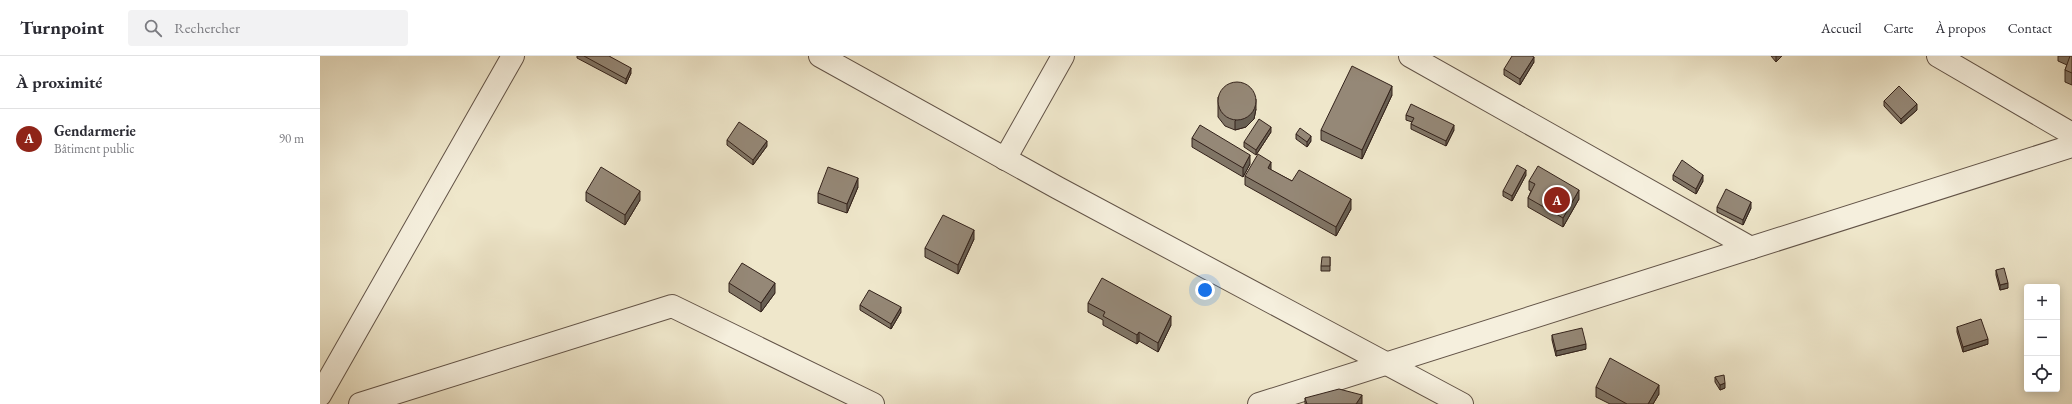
<!DOCTYPE html>
<html lang="fr">
<head>
<meta charset="utf-8">
<style>
  :root { --surface:#fff; --page:#f2f2f3; --text:#2b2b33; --muted:#7c7c81; --line:#e1e1e2; --accent:#8f2418 }
  body { margin:0; font-family:"EB Garamond",serif; background:var(--page); color:var(--text) }
  .controls { position:absolute; right:12px; bottom:12px; display:grid; overflow:hidden; border-radius:4px; box-shadow:0 2px 10px #0003 }
  .controls button { width:36px; height:36px; display:grid; place-items:center; padding:0; border:0; border-bottom:1px solid var(--line); background:var(--surface); color:var(--text); font:20px sans-serif }
  .you { position:absolute; left:885px; top:234px; width:14px; height:14px; margin:-10px; border:3px solid #fff; border-radius:50%; background:#1a73e8; box-shadow:0 0 0 6px #1a73e833 }
  .badge { display:grid; place-items:center; width:26px; height:26px; border-radius:50%; background:var(--accent); color:#fff; font-size:13px; font-weight:700 }
  .pin { position:absolute; translate:-50% -50%; border:2px solid #fff; box-shadow:0 1px 4px #0006 }
  .list { margin:0; padding:0; list-style:none }
  h2 { display:flex; justify-content:space-between; align-items:center; height:52px; margin:0; padding:0 16px; font-size:17px }
  h2 small { font-size:13px; font-weight:400; color:var(--muted) }
  .list li { display:grid; grid-template-columns:26px 1fr auto; gap:12px; align-items:center; box-sizing:border-box; height:60px; padding:0 16px; border-top:1px solid var(--line) }
  .list b { display:block; font-size:15px; white-space:nowrap }
  .list p { margin:0; font-size:13px; white-space:nowrap; color:var(--muted) }
  .list em { font-size:13px; font-style:normal; color:var(--muted) }
  .icon { flex:none; width:22px; height:22px; fill:none; stroke:currentColor; stroke-width:2; stroke-linecap:round; stroke-linejoin:round }
  .map { position:relative; flex:none; width:1752px; height:348px; overflow:hidden }
  header { display:flex; align-items:center; gap:24px; box-sizing:border-box; height:56px; padding:0 20px; background:var(--surface); border-bottom:1px solid var(--line) }
  header strong { font-size:19px }
  nav { display:flex; gap:22px; margin-inline-start:auto; font-size:14px }
  .search { width:280px; height:36px; background:var(--page); display:flex; align-items:center; gap:10px; box-sizing:border-box; padding:0 14px; border-radius:4px; color:var(--muted); font-size:15px }
  main { display:flex }
  aside { flex:1; background:var(--surface) }
  .map>svg:first-child { display:block }
  .lines { fill:none; stroke-linecap:round; stroke-linejoin:round }
  .minor-casing { stroke:#625347; stroke-width:24 }
  .minor { stroke:#f5efdd; stroke-width:22 }
  .wall { fill:#807566; stroke:#33221b }
  .shaded-wall { fill:#685f53; stroke:#33221b }
  .building { fill:#958877; stroke:#33221b }
</style>
</head>
<body>
<header>
<strong>Turnpoint</strong>
<div class="search"><svg class="icon" aria-label="search" viewBox="0 0 24 24"><circle cx="10" cy="10" r="6"/><path d="M15 15l6 6"/></svg>Rechercher</div>
<nav><a>Accueil</a><a>Carte</a><a>À propos</a><a>Contact</a></nav>
</header>
<main>
<aside>
<h2>À proximité<small></small></h2>
<ul class="list">
<li><span class="badge">A</span><div><b>Gendarmerie</b><p>Bâtiment public</p></div><em>90 m</em></li>
</ul>
</aside>
<div class="map">
<svg width="1752" height="348" viewBox="0 0 1752 348">
  <rect width="100%" height="100%" fill="#efe7cb"/>
  <filter id="stains"><feTurbulence type="fractalNoise" baseFrequency=".005" numOctaves="4"/><feColorMatrix values="0 0 0 0 .2 0 0 0 0 .09 0 0 0 0 .02 0 0 0 .5 -.17"/></filter>
  <radialGradient id="worn" r=".72"><stop offset=".6" stop-color="#630" stop-opacity="0"/><stop offset="1" stop-color="#630" stop-opacity=".3"/></radialGradient>
  <g class="lines">
    <defs>
      <g id="minor">
        <path d="M500,0L738,132L1142,348"/>
        <path d="M1090,0L1431,192"/>
        <path d="M1618,0L1752,78"/>
        <path d="M685,103L743,0"/>
        <path d="M0,339L193,0"/>
        <path d="M40,348L352,250L553,348"/>
        <path d="M939,348L1752,90"/>
      </g>
    </defs>
    <!-- minor casing -->
    <use href="#minor" class="minor-casing"/>
    <!-- minor -->
    <use href="#minor" class="minor"/>
  </g>
  <!-- wall -->
  <g class="wall">
    <path d="M257,0H289L311,17L306,28L257,2Z"/>
    <path d="M1451,0H1462L1456,6Z"/>
    <path d="M1738,0H1752V29L1745,26V14L1747,9L1738,5Z"/>
    <path d="M1214,6L1200,29L1184,19V13Z"/>
    <path d="M1072,39L1042,103L1001,84V74Z"/>
    <path d="M898,41L936,53L934,63L926,71L915,74L905,70L898,61Z"/>
    <path d="M1564,45L1597,54L1581,68L1564,50Z"/>
    <path d="M1086,59L1134,74L1126,90L1091,73V68L1092,66L1086,64Z"/>
    <path d="M951,76L936,99L924,91V86Z"/>
    <path d="M976,78L991,85L987,91L976,83Z"/>
    <path d="M872,82L930,108L923,121L872,91Z"/>
    <path d="M407,84L447,90L433,109L407,89Z"/>
    <path d="M951,114L972,125L1031,153L1016,180L925,129V120Z"/>
    <path d="M1206,119L1192,145L1183,140V135Z"/>
    <path d="M1353,119L1383,125L1376,138L1353,124Z"/>
    <path d="M1209,125L1259,143L1243,171L1208,151V142L1211,135L1209,134Z"/>
    <path d="M538,131L527,157L498,147V137Z"/>
    <path d="M266,136L320,144L305,169L266,145Z"/>
    <path d="M1397,151L1431,152L1423,169L1397,156Z"/>
    <path d="M654,183L638,218L605,201V192Z"/>
    <path d="M1010,201V215H1001V210Z"/>
    <path d="M1676,214L1688,232L1680,234L1676,219Z"/>
    <path d="M409,227L455,237L441,256L409,236Z"/>
    <path d="M768,247L851,269L838,296L819,285L817,288L783,269V264L768,256Z"/>
    <path d="M540,249L581,256L571,273L540,254Z"/>
    <path d="M1637,271L1668,288L1643,296L1637,276Z"/>
    <path d="M1232,279L1266,293L1236,300L1232,284Z"/>
    <path d="M1395,321L1405,332L1400,334L1395,326Z"/>
    <path d="M1276,331L1339,338L1333,348H1290L1276,341Z"/>
    <path d="M985,342L1042,348H985Z"/>
  </g>
  <!-- shaded-wall -->
  <g class="shaded-wall">
    <path d="M1456,0H1462L1456,6Z"/>
    <path d="M1214,1V6L1200,29V23Z"/>
    <path d="M311,12V17L306,28V23Z"/>
    <path d="M1072,30V39L1042,103V94Z"/>
    <path d="M936,43V53L934,63L926,71L915,74V65Z"/>
    <path d="M1597,48V54L1581,68V63Z"/>
    <path d="M1134,69V74L1126,90V85Z"/>
    <path d="M951,71V76L936,99V94Z"/>
    <path d="M991,80V85L987,91V86Z"/>
    <path d="M447,85V90L433,109V104Z"/>
    <path d="M930,99V108L923,121V112Z"/>
    <path d="M951,106V115L948,112Z"/>
    <path d="M1206,114V119L1192,145V140Z"/>
    <path d="M1383,119V125L1376,138V133Z"/>
    <path d="M538,122V131L527,157V148Z"/>
    <path d="M1259,134V143L1243,171V162Z"/>
    <path d="M320,135V144L305,169V159Z"/>
    <path d="M1031,143V153L1016,180V171Z"/>
    <path d="M1431,146V152L1423,169V164Z"/>
    <path d="M654,174V183L638,218V209Z"/>
    <path d="M455,227V237L441,256V247Z"/>
    <path d="M1688,227V232L1680,234V229Z"/>
    <path d="M581,251V256L571,273V268Z"/>
    <path d="M851,260V269L838,296V287Z"/>
    <path d="M819,276V285L817,288V279Z"/>
    <path d="M1668,283V288L1643,296V291Z"/>
    <path d="M1266,288V293L1236,300V295Z"/>
    <path d="M1405,327V332L1400,334V329Z"/>
    <path d="M1339,329V338L1333,348H1328Z"/>
    <path d="M1042,339V348H1036Z"/>
  </g>
  <!-- building -->
  <g class="building">
    <path d="M264,0H289L311,12L306,23Z"/>
    <path d="M1192,0H1212L1214,1L1200,23L1184,13Z"/>
    <path d="M1750,0H1752V17L1745,14Z"/>
    <path d="M1032,10L1072,30L1042,94L1001,74Z"/>
    <circle cx="917" cy="45" r="19"/>
    <path d="M1579,30L1597,48L1581,63L1564,45Z"/>
    <path d="M1091,48L1134,69L1126,85L1091,68L1094,62L1086,59Z"/>
    <path d="M939,63L951,71L936,94L924,86Z"/>
    <path d="M419,66L447,85L433,104L407,84Z"/>
    <path d="M880,69L930,99L923,112L872,82Z"/>
    <path d="M980,72L991,80L987,86L976,78Z"/>
    <path d="M938,98L951,106L948,112L972,125L979,114L1031,143L1016,171L925,120Z"/>
    <path d="M1362,104L1383,119L1376,133L1353,119Z"/>
    <path d="M1197,109L1206,114L1192,140L1183,135Z"/>
    <path d="M1218,110L1259,134L1243,162L1208,142L1215,128L1209,125Z"/>
    <path d="M281,111L320,135L305,159L266,136Z"/>
    <path d="M508,111L538,122L527,148L498,137Z"/>
    <path d="M1406,133L1431,146L1423,164L1397,151Z"/>
    <path d="M623,159L654,174L638,209L605,192Z"/>
    <path d="M1002,201H1010V210H1001Z"/>
    <path d="M422,207L455,227L441,247L409,227Z"/>
    <path d="M1684,212L1688,227L1680,229L1676,214Z"/>
    <path d="M782,222L851,260L838,287L819,276L817,279L783,260L785,256L768,247Z"/>
    <path d="M549,234L581,251L571,268L540,249Z"/>
    <path d="M1661,263L1668,283L1643,291L1637,271Z"/>
    <path d="M1262,272L1266,288L1236,295L1232,279Z"/>
    <path d="M1290,302L1339,329L1328,348H1307L1276,331Z"/>
    <path d="M1404,319L1405,327L1400,329L1395,321Z"/>
    <path d="M1019,333L1042,339L1036,348H987L985,342Z"/>
  </g>
  <rect width="100%" height="100%" filter="url(#stains)"/>
  <rect width="100%" height="100%" fill="url(#worn)"/>
</svg>
<div class="controls">
<button>+</button>
<button>−</button>
<button><svg class="icon" aria-label="locate" viewBox="0 0 24 24"><circle cx="12" cy="12" r="6"/><path d="M12 2v4M12 18v4M2 12h4M18 12h4"/></svg></button>
</div>
<div class="you"></div>
<div class="pin badge" style="left:1237px;top:144px">A</div>
</div>
</main>
</body>
</html>
